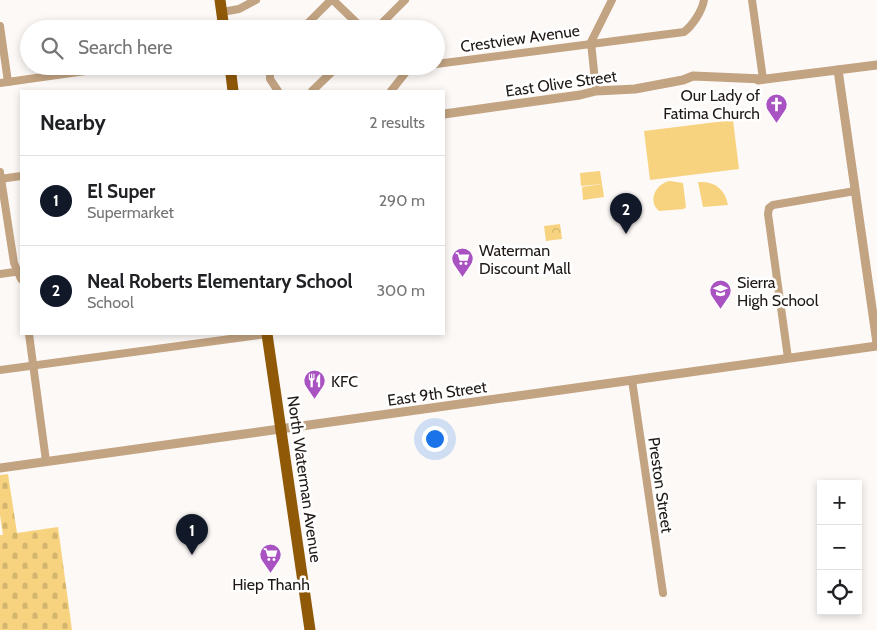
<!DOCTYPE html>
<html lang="en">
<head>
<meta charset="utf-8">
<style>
  :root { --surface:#fff; --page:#f2f2f2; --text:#202124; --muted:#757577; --line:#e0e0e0; --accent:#111827 }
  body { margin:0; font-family:Cabin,sans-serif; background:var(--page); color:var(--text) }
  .controls { position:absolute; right:15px; bottom:15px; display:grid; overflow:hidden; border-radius:0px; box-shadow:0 2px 8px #0003 }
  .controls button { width:45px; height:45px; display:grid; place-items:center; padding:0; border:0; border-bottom:1px solid var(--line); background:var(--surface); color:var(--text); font:25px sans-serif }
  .you { position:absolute; left:434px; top:438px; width:18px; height:18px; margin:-12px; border:4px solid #fff; border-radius:50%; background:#1a73e8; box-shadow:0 0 0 8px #1a73e833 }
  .badge { display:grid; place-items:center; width:32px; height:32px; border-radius:50%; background:var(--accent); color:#fff; font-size:16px; font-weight:700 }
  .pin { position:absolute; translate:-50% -41px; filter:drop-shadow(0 1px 2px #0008) }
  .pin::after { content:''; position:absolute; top:26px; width:18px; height:15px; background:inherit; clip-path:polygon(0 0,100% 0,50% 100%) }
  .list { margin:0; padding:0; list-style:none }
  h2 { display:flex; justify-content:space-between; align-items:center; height:65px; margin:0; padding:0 20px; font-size:21px }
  h2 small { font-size:16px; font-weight:400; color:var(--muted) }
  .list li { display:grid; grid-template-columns:32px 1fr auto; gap:15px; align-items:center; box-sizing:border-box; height:90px; padding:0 20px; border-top:1px solid var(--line) }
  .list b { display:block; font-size:19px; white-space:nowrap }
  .list p { margin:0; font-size:16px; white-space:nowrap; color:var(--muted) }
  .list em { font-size:16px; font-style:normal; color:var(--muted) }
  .icon { flex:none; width:28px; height:28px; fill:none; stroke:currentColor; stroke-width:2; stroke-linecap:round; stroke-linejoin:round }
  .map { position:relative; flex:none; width:877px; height:630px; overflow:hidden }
  .search { position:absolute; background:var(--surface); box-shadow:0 2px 8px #0003; left:20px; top:20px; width:425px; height:55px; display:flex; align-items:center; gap:12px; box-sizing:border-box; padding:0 18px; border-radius:28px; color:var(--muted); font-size:19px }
  .panel { position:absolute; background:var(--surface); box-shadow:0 2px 8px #0003; left:20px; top:90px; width:425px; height:245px; border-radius:0px }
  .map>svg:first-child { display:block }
  .grass { fill:#f8d37f }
  .cemetery { fill:url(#cemetery-stones) }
  .park { fill:url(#park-crowns) }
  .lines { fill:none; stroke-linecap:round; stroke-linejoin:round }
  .minor { stroke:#c2a382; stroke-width:8 }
  .tertiary { stroke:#c2a382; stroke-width:9 }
  .primary { stroke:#8f5908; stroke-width:11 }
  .labels { text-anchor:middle; stroke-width:5; stroke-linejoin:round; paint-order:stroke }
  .street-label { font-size:16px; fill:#201916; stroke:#fff }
  .poi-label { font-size:16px; fill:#201916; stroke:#fff; text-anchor:start }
</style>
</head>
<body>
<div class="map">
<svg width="877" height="630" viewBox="0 0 877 630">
  <defs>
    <pattern id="cemetery-stones" width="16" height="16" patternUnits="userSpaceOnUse" patternTransform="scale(1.25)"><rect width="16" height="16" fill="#f8d37f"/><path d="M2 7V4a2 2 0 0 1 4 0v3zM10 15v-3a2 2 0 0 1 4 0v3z" fill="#d4b56d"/></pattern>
    <pattern id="park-crowns" width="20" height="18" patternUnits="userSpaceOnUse" patternTransform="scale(1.25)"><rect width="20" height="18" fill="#f8d37f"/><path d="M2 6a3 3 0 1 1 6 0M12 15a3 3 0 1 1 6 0" fill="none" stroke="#d4b56d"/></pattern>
  </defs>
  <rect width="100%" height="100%" fill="#fdf9f7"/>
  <!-- grass -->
  <g class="grass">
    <path d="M733,120L739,169L650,180L644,131Z"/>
    <path d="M600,171L602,184L581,186L580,173Z"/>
    <path d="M670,181L683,183L686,207L684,209L659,211C647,201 656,183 670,181Z"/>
    <path d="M698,182C715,181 725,189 728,205L703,207Z"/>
    <path d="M602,184L604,197L583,200L582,187Z"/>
  </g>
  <!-- cemetery -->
  <path class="cemetery" d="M8,474L17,533L58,527L72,630H0V535H3L0,515V475Z"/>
  <!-- park -->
  <path class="park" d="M560,224L562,239L546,241L544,226Z"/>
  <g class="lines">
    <!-- minor -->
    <g class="minor">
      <path d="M333,0L363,29"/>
      <path d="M752,0L763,79"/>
      <path d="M222,12L239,9L256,0"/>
      <path d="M0,26L8,82"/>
      <path d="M302,29L331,0"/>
      <path d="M376,29L405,0"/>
      <path d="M436,64L684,32C693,25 702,11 704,0"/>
      <path d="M270,66V79L278,91"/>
      <path d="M0,83L121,66"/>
      <path d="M312,91L338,66"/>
      <path d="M391,91L410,67L417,66"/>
      <path d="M596,91L591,42L612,0"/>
      <path d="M0,172L14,263L21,279"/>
      <path d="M0,179L21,176"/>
      <path d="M0,274L21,271"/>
      <path d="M29,334L46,461"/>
      <path d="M788,358L768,214L769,208L773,205L855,191"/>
      <path d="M0,370L267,334"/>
      <path d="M632,380L663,593"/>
    </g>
    <!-- tertiary -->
    <g class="tertiary">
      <path d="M838,70L877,343"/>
      <path d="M758,80L877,65"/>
      <path d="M444,114L580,95L596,91L635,89L683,80L693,76L763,79"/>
      <path d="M0,468L877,346"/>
    </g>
    <!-- primary -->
    <g class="primary">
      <path d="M220,0L224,29"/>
      <path d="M230,66L233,91"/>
      <path d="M267,334L310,630"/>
    </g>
  </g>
  <!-- icons -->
  <defs>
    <symbol id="church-pin" viewBox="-11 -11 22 30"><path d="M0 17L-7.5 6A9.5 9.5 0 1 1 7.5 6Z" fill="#a853c1" stroke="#fff"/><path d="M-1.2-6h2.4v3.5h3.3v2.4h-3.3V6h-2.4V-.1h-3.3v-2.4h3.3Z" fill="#fff"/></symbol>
    <symbol id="supermarket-pin" viewBox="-11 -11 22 30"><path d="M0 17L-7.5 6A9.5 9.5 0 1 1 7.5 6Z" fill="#a853c1" stroke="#fff"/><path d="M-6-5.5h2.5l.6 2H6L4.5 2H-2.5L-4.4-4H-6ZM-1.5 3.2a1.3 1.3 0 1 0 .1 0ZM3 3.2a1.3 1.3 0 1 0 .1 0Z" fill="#fff"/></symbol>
    <symbol id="school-pin" viewBox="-11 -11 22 30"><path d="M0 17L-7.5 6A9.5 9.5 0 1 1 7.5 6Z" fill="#a853c1" stroke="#fff"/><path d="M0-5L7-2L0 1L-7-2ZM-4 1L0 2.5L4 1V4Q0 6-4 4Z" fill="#fff"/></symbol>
    <symbol id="restaurant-pin" viewBox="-11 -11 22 30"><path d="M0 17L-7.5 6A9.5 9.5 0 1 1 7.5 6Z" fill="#a853c1" stroke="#fff"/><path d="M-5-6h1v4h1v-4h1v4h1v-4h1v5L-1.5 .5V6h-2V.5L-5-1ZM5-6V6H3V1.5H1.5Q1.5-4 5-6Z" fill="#fff"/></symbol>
  </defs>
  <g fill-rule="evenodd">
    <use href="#church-pin" x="764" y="92" width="25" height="34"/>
    <use href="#supermarket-pin" x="450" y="246" width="25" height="34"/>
    <use href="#school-pin" x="708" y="278" width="25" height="34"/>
    <use href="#restaurant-pin" x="302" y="368" width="25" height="34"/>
    <use href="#supermarket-pin" x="258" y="542" width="25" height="34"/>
  </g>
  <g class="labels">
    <!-- street labels -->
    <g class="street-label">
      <text transform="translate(520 38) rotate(-8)" y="6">Crestview Avenue</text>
      <text transform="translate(561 83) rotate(-8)" y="6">East Olive Street</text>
      <text transform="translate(437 393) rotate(-8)" y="6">East 9th Street</text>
      <text transform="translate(305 479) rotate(82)" y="6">North Waterman Avenue</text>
      <text transform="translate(661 485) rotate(82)" y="6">Preston Street</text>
    </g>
    <!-- poi labels -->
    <g class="poi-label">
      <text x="760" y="101" text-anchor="end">Our Lady of<tspan x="760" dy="18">Fatima Church</tspan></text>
      <text x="479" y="256">Waterman<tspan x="479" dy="18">Discount Mall</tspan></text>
      <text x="737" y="288">Sierra<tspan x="737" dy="18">High School</tspan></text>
      <text x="331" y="387">KFC</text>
      <text x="271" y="590" text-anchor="middle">Hiep Thanh</text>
    </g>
  </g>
</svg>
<div class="controls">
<button>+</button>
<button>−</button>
<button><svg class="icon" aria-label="locate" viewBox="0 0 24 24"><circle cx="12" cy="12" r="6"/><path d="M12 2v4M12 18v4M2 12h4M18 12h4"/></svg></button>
</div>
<div class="you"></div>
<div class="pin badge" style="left:192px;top:555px">1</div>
<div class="pin badge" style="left:626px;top:234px">2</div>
<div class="search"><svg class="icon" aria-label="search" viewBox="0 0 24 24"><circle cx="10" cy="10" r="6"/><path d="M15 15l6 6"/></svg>Search here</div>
<section class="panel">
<h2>Nearby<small>2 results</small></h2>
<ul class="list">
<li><span class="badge">1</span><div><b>El Super</b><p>Supermarket</p></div><em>290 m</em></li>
<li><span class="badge">2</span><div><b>Neal Roberts Elementary School</b><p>School</p></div><em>300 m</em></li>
</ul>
</section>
</div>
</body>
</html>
